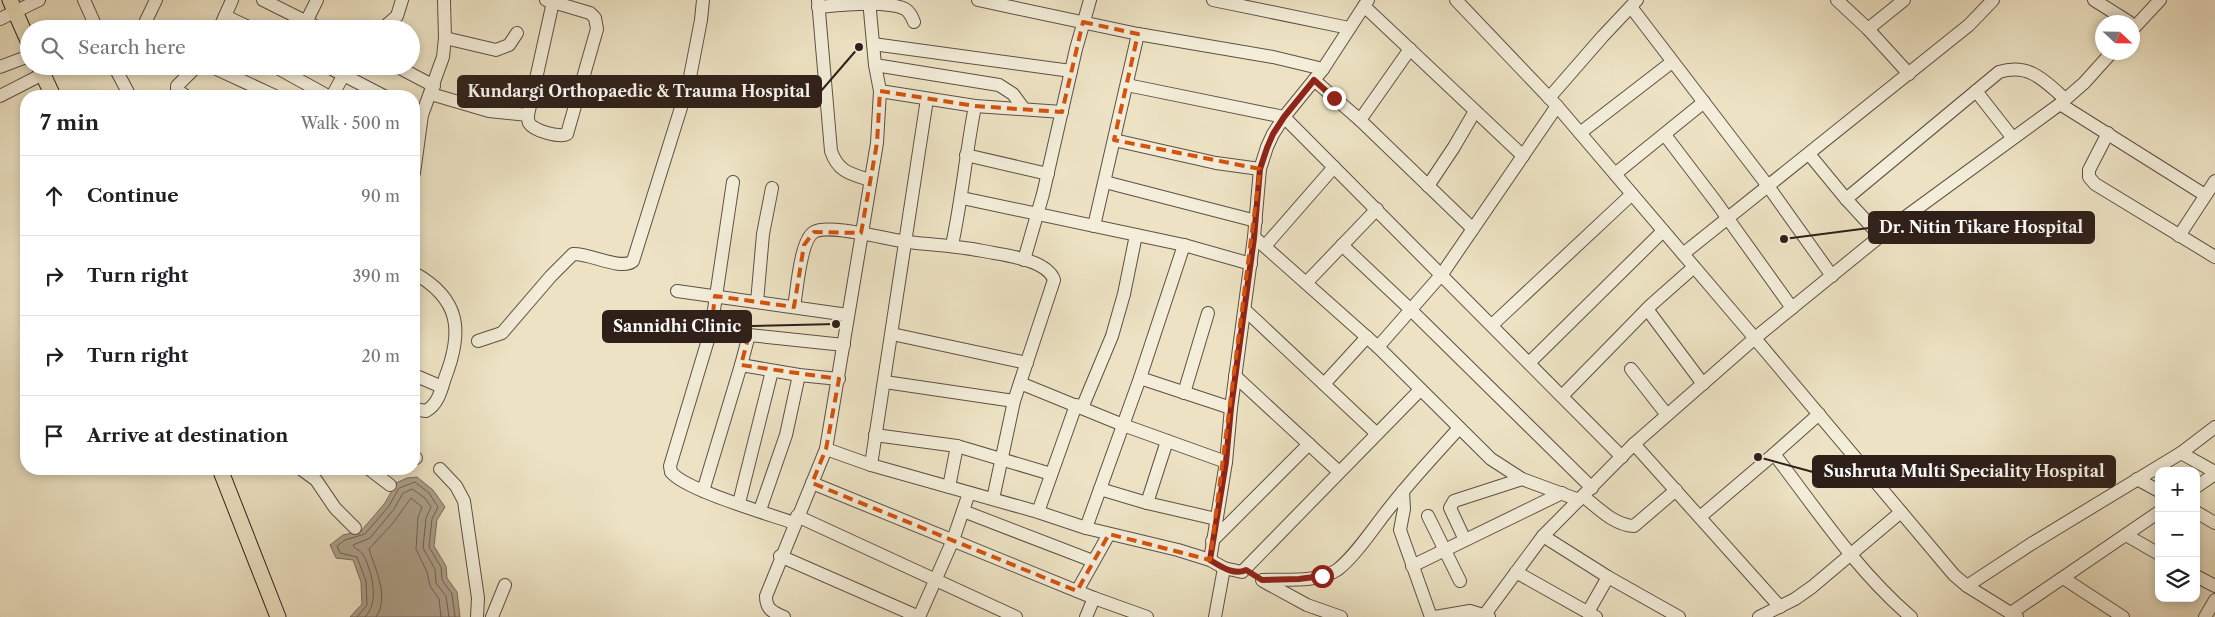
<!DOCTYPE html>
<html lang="en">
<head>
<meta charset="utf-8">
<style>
  :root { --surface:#fff; --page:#f2f2f2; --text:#202124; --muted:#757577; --line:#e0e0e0 }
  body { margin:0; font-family:"Libre Caslon Text",serif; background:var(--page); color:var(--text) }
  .controls { position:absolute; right:15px; bottom:15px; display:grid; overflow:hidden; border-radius:10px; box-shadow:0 2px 8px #0003 }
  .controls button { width:45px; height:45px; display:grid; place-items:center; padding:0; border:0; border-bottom:1px solid var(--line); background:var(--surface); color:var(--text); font:25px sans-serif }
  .compass { position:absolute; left:2095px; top:15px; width:45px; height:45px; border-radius:50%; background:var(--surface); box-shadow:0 2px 8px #0003; rotate:112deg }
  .stop { position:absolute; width:15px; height:15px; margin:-11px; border:4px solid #8f2418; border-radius:50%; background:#fff }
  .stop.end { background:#8f2418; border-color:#fff; box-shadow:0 1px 5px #0008 }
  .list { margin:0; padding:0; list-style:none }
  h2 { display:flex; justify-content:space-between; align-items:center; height:65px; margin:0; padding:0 20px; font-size:21px }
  h2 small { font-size:16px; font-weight:400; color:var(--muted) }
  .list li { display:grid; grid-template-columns:32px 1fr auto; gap:15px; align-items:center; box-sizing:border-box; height:80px; padding:0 20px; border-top:1px solid var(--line) }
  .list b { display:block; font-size:19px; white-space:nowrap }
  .list em { font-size:16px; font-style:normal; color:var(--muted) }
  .icon { flex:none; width:28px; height:28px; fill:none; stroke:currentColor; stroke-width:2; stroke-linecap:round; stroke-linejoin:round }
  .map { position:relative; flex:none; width:2215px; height:617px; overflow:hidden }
  .search { position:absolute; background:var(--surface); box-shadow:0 2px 8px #0003; left:20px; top:20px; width:400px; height:55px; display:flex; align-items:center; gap:12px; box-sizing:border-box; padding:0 18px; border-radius:28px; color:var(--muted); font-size:19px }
  .panel { position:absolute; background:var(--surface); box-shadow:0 2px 8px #0003; left:20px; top:90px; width:400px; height:385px; border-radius:20px }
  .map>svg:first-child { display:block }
  .water { fill:#aca08a; stroke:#7a6c5d }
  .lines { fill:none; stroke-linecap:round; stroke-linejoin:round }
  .shore { stroke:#6d6052; stroke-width:1 }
  .minor-casing { stroke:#5e5044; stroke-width:14 }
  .major-casing { stroke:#2e1f19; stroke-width:17 }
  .minor { stroke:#f3edd9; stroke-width:12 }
  .major { stroke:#ede3c4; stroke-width:15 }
  .route { stroke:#8f2418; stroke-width:6 }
  .marked { fill:none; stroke:#d5530d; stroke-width:4; stroke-dasharray:10 6; stroke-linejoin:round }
  .leader { fill:none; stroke:#2e1f19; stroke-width:2 }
  .callout-dot { fill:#2e1f19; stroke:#f3edd9; stroke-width:2 }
  .callout { fill:#2e1f19; stroke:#2e1f19; stroke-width:2 }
  .callout-label { font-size:16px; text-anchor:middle; font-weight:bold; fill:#fff }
</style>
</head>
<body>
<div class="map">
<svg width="2215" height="617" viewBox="0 0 2215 617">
  <rect width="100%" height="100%" fill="#ede3c4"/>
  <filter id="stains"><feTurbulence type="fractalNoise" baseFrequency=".004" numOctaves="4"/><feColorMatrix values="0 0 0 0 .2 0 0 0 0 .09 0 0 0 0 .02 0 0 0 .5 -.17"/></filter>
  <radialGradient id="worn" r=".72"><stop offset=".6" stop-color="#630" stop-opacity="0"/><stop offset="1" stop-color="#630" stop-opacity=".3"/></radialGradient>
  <!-- water -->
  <path class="water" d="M417,477L433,490L445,507L437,520L434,546L446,566L447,578L457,592L460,617H350L362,604L361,582L353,560L336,558L330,545L343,535L361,531L385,503L396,483L407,478Z"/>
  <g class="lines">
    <!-- shore -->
    <g class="shore">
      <path d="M357,617L367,605L366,581L357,557L340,553L337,546L345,540L365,534L389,506L399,488L415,482L429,493L438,507L432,519L429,547L441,567L442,580L452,594L455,617"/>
      <path d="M365,617C380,602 372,573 364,556C361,550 355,550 353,545L370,538L394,509L403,493L412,489L425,498L431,507L426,518L423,548L435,569L436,583L446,596L449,617"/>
      <path d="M376,617C390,598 375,568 369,549L393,523L411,498L422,507L418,517L416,549L427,572L430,586L439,599L441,617"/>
    </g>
    <defs>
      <g id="minor">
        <path d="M84,0L97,29"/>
        <path d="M263,0L321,29"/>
        <path d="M818,0L831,151C838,172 851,174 870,180"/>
        <path d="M978,0L1138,34L1273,57L1323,69"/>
        <path d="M1213,0L1349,28"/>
        <path d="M1456,0L1557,106L1747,329L1954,575L1967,586L2017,617"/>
        <path d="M1837,0L1868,29L1909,74"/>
        <path d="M2094,0L2129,22"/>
        <path d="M1364,6L1523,156"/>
        <path d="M818,7C841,5 886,0 905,9C910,12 912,17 914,22"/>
        <path d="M1631,7L1768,186L1832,276"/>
        <path d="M225,16L232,0"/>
        <path d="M0,19L39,0"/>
        <path d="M306,22L317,0"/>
        <path d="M142,29L156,0"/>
        <path d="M219,29L225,16L253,29"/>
        <path d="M382,29L397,16L402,0"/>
        <path d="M1868,29L1904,0"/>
        <path d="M2132,30L2160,0"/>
        <path d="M445,38L496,50L509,45L517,33"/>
        <path d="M873,44L1071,71"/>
        <path d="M875,65L999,85L1013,94L1024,109"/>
        <path d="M114,66L130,96"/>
        <path d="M210,66L275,96"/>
        <path d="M274,66L328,96"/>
        <path d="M326,66L384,96"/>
        <path d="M396,66L434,86"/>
        <path d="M0,67L29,56"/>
        <path d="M1314,80L1360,120L1473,229"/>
        <path d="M1127,85L1284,117L1622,457"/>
        <path d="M880,91L975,106C966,152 962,199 952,245"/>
        <path d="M1976,91L2012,137"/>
        <path d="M431,94L489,111L528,115L553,2"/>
        <path d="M0,96L43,74"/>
        <path d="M186,96L177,90V86L197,66"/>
        <path d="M332,96L343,76"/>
        <path d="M1549,98L1603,36L1637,0"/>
        <path d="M2060,104L2205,195"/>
        <path d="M975,106L1062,112"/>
        <path d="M528,115C528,118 528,121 529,123C534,131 560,138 567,134L597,29L595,18L590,13L546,0"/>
        <path d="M1360,120L1410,49"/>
        <path d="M1580,133L1672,62"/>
        <path d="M2108,133L2089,170V177L2095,184L2215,257"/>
        <path d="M1665,135L1716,202L1792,308"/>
        <path d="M1114,140L1216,163L1260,169"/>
        <path d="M1809,154L1846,199L1880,236"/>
        <path d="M966,155L1048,174"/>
        <path d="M414,173L422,115L443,57L445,38L444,0"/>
        <path d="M1615,174L1704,102"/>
        <path d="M733,182L711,330L670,466L671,472C685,490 769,514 794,523"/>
        <path d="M1105,182L1256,221"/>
        <path d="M1428,186L1454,147L1475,111"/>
        <path d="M962,198L1184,245L1251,264"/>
        <path d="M1846,199L1999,72C2029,63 2044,80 2065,99"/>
        <path d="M1094,226L1138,34"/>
        <path d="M2179,236L2215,181"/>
        <path d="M1254,237L1378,347L1442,274L1557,106"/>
        <path d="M1342,245L1411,310L1592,488"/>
        <path d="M1265,246L1334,167"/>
        <path d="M1683,254L1969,25L1993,0"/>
        <path d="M1024,260L1043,194L1076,49L1090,0"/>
        <path d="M414,273C461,299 463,332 445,378C441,391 438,404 426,411L414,409"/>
        <path d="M1306,283L1377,209"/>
        <path d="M677,291L848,315"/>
        <path d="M757,302L763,234L772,188"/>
        <path d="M794,307C797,291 800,240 814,232C829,223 889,240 908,242C933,245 958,246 983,251C1003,255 1047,259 1054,280L1014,401L993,499"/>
        <path d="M1647,309L1703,384"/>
        <path d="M1245,310L1376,433"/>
        <path d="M665,322L749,335L844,345"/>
        <path d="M1492,325L1632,194"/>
        <path d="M892,334L1027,363"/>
        <path d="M478,341L502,333L551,276L573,254C590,253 621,271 633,261L689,82L701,20L703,0"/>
        <path d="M1378,347L1491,459L1522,479L1579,500"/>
        <path d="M1529,363L1663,231"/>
        <path d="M741,365L749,335"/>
        <path d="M1631,369L1667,415"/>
        <path d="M414,375L442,387"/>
        <path d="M1235,376L1339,472"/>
        <path d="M1140,378L1231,408"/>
        <path d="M885,382L1014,401"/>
        <path d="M1020,383L1123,425L1226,462"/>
        <path d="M1324,384L1367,337"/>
        <path d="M1184,393L1208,313"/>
        <path d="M1562,396L1651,305L1694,267"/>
        <path d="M1082,408L1112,336L1124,294L1136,235"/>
        <path d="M1819,414L1774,454C1817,510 1857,571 1911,617"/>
        <path d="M875,435L957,446L1051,474"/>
        <path d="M1634,444L1780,607"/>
        <path d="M826,449L871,465L1038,512L1086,528L1178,550L1210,560L1224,568L1242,572L1420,390"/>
        <path d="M2181,453L2215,472"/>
        <path d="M414,457L416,458"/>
        <path d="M871,465L927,99"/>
        <path d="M301,469L316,480L335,508L355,528"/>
        <path d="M369,469L390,485"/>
        <path d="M440,469L456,486L464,501L478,598L477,617"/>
        <path d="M2137,479L2159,491"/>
        <path d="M812,483L1094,598L1147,617"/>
        <path d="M949,487L957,446"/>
        <path d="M2196,487L2215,474"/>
        <path d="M1100,489L1147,503L1216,519"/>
        <path d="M703,491L741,365L799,375L839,379"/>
        <path d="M1403,491L1404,509L1400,530L1431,617"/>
        <path d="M1583,496C1598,508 1614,525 1634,526L1676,490"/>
        <path d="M739,503L772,371"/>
        <path d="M1147,503L1167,441"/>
        <path d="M760,510L786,435L799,375"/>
        <path d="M963,511L1093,561"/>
        <path d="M1038,512L1076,405"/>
        <path d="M2196,512L2215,523"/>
        <path d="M797,516L1016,617"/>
        <path d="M1428,516L1460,581"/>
        <path d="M1700,517L1774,454"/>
        <path d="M1086,528L1140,378L1184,245"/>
        <path d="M2126,535L2159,554"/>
        <path d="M1543,536L1608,577L1679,617"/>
        <path d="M1465,540L1450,508L1454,501L1522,479"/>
        <path d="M1212,541L1309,444"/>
        <path d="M780,556L919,617"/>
        <path d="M1210,560L1226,462L1231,408L1254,237L1260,169L1267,147L1273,134L1284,117L1323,69L1368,0"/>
        <path d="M1412,566L1562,493"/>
        <path d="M1516,572L1596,617"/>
        <path d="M2196,576L2215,586"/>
        <path d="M2063,578L2123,617"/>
        <path d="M1262,580C1284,579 1317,583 1337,570C1355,557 1376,524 1391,506C1412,479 1436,454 1459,428"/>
        <path d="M1263,581L1307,605L1341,617"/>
        <path d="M1967,586L2031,544L2181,453L2215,427"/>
        <path d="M1077,591L1109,534"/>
        <path d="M1588,612L1608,577"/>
        <path d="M2011,613L2159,512"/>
        <path d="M492,617L505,585"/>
        <path d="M784,617C772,612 766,609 766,596L826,449L877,143L880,91L875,65L869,0"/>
        <path d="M919,617L953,540L969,493"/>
        <path d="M1086,617L1094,598"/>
        <path d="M1215,617L1224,568"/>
        <path d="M1435,617L1470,611L1489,617"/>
        <path d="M1483,617L1543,536L1634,444L1755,338L1889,229L2060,104L2084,83L2112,52"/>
        <path d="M1759,617L1795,599L1812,587L1901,512"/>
        <path d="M2205,617L2215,600"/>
      </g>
      <g id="major">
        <path d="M10,0L29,43"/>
        <path d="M39,66L53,96"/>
        <path d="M220,469L278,617"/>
      </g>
    </defs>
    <!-- minor casing -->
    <use href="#minor" class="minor-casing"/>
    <!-- major casing -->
    <use href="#major" class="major-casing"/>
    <!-- minor -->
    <use href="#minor" class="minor"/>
    <!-- major -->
    <use href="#major" class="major"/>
  </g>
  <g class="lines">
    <!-- route -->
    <path class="route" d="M1322,576L1299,579L1262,580L1246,570C1234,576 1220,566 1210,560L1226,462L1231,408L1254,238L1260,169L1267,148L1273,134L1284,117L1314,80L1334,98"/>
  </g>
  <!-- marked area -->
  <path class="marked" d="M1083,22L1138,34L1114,140L1260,169L1210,560L1109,534L1077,591L812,483L826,449L839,379L741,365L749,335L711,330L715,296L794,307L804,245L814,232L861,233L877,143L880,91L975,106L1062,112Z"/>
  <!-- callouts -->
  <path class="leader" d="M859 47L821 91M1784 239L1869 228M836 324L751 326M1758 457L1813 472"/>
  <g class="callout-dot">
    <circle cx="859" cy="47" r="5"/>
    <circle cx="1784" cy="239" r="5"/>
    <circle cx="836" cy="324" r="5"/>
    <circle cx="1758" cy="457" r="5"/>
  </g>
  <g class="callout">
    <rect x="458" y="76" width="363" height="31" rx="5"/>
    <rect x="1869" y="212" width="225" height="31" rx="5"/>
    <rect x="603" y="311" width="148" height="31" rx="5"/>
    <rect x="1813" y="456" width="302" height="31" rx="5"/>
  </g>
  <g class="callout-label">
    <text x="639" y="97">Kundargi Orthopaedic &amp; Trauma Hospital</text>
    <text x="1981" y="233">Dr. Nitin Tikare Hospital</text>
    <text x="677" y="332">Sannidhi Clinic</text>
    <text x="1964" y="477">Sushruta Multi Speciality Hospital</text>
  </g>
  <rect width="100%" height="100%" filter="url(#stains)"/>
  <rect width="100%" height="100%" fill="url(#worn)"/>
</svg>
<div class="controls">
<button>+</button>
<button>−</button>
<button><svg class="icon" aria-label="layers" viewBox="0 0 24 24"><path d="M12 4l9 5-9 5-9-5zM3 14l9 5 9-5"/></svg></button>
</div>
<svg class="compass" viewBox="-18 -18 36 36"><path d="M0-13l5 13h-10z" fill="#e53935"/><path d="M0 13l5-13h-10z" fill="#757577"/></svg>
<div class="stop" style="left:1322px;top:576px"></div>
<div class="stop end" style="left:1334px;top:98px"></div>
<div class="search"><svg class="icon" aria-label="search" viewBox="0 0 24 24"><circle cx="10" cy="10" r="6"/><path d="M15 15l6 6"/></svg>Search here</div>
<section class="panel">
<h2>7 min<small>Walk · 500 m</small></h2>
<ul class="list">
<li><svg class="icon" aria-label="ahead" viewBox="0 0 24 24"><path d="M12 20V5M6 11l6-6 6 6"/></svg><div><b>Continue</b></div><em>90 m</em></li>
<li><svg class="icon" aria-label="right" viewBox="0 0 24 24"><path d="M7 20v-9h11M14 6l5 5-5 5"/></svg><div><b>Turn right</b></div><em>390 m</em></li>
<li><svg class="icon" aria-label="right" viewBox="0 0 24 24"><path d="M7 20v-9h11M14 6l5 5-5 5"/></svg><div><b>Turn right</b></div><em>20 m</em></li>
<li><svg class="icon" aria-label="arrive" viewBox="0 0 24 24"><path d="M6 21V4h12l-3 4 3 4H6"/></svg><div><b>Arrive at destination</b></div></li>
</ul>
</section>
</div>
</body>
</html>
